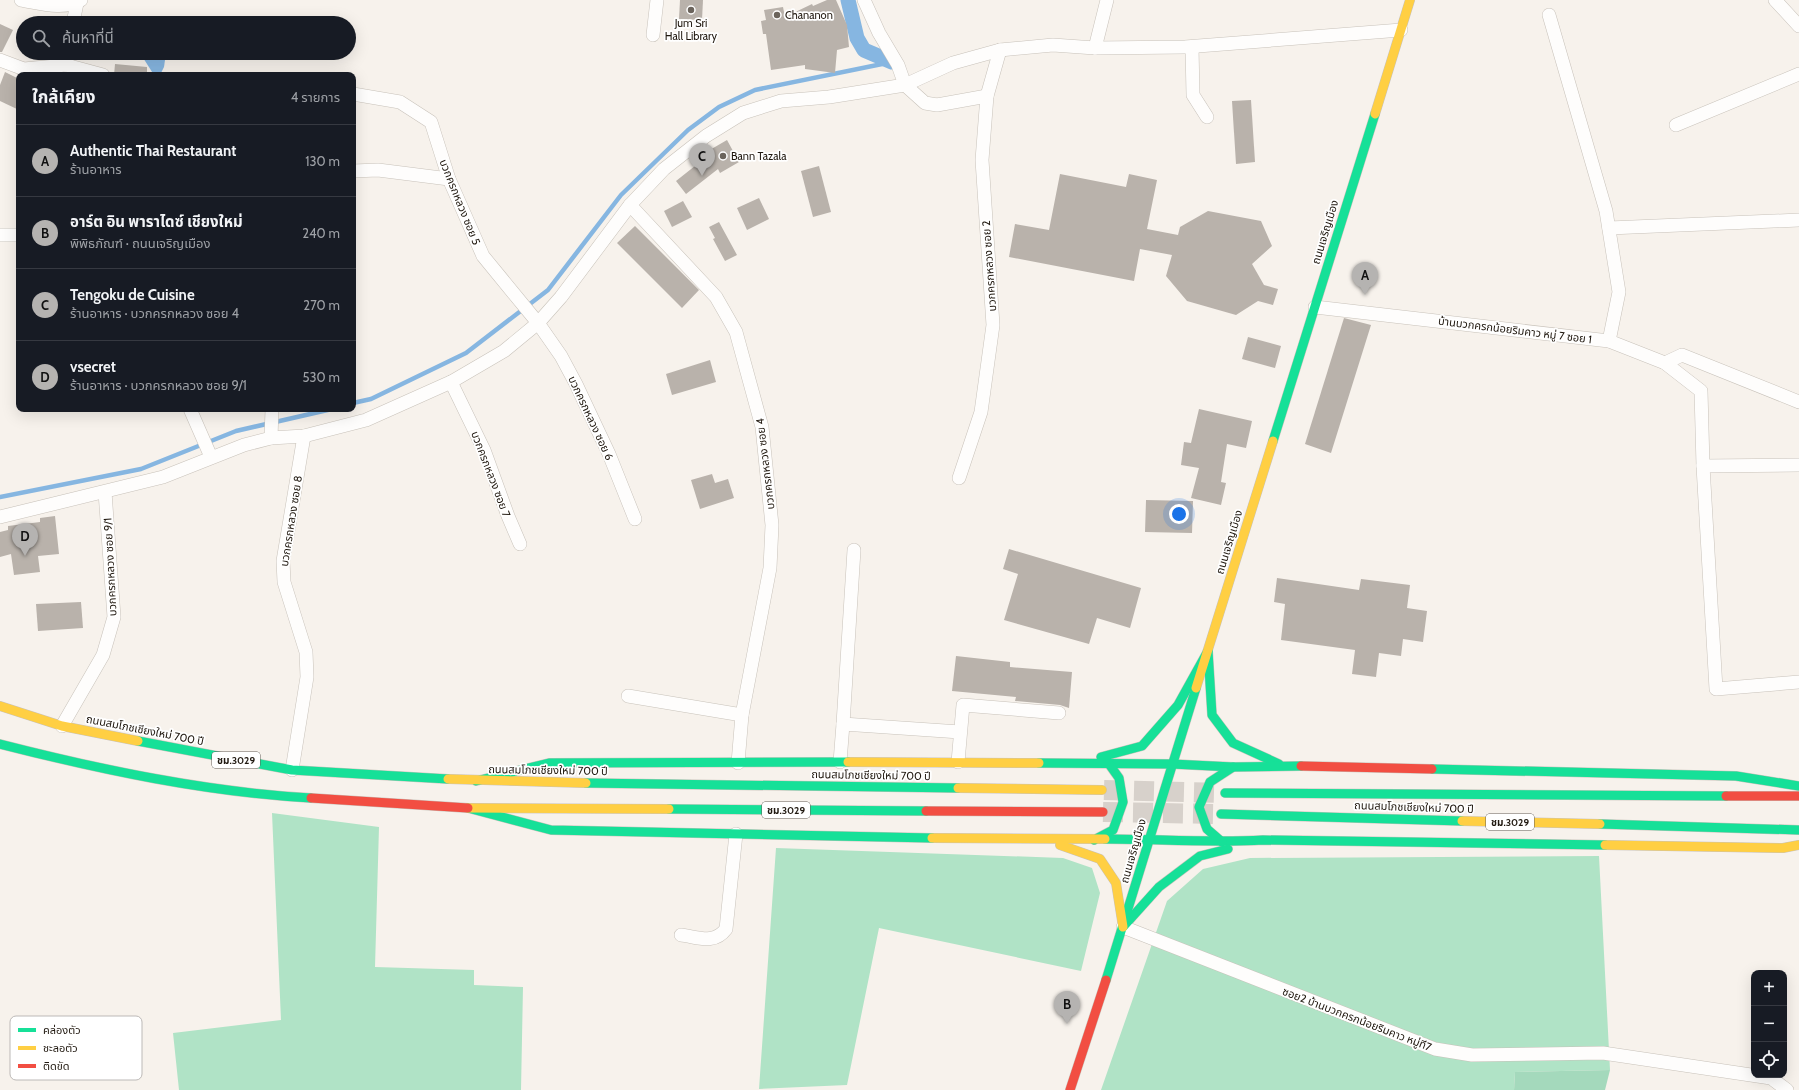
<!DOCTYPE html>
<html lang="th">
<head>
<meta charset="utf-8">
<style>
  :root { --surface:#171b24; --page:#242831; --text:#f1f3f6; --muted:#9ea1a6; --line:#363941; --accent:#b5b3b1 }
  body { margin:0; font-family:Cabin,"Noto Sans Thai",sans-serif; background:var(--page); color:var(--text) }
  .controls { position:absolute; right:12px; bottom:12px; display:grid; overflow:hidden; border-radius:8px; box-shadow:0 4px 16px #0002 }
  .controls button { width:36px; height:36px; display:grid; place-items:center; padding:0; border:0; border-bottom:1px solid var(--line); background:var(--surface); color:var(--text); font:20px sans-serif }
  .you { position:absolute; left:1179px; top:514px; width:14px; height:14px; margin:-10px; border:3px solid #fff; border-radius:50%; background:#1a73e8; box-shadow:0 0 0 6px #1a73e833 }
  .badge { display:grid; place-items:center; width:26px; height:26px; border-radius:50%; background:var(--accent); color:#111; font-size:13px; font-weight:700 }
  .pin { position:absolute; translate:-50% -33px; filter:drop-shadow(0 1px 2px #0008) }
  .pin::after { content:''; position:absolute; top:21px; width:14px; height:12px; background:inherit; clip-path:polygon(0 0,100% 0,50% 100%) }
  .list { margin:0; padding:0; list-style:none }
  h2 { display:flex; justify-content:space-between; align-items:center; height:52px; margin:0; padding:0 16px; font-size:17px }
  h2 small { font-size:13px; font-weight:400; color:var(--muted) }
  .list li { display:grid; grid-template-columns:26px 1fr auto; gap:12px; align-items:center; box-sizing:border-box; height:72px; padding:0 16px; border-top:1px solid var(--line) }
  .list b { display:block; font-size:15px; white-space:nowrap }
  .list p { margin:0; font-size:13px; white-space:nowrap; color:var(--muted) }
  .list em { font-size:13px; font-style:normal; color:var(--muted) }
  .icon { flex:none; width:22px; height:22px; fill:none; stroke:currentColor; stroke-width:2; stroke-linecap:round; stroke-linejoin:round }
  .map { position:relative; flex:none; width:1799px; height:1090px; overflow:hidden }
  .search { position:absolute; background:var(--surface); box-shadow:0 4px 16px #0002; left:16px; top:16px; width:340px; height:44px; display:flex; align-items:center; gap:10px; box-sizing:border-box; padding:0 14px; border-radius:22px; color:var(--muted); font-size:15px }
  .panel { position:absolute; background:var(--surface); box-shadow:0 4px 16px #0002; left:16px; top:72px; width:340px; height:340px; border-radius:8px }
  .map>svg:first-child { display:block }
  .green { fill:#b0e3c6 }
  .forest { fill:#a4d9bc }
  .water { fill:#86b6e1 }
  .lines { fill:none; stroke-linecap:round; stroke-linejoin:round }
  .stream { stroke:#86b6e1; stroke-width:4.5 }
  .canal { stroke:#86b6e1; stroke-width:15 }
  .building { fill:#b9b2ab }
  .primary-tunnel { stroke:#d7d1cb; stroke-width:20; stroke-dasharray:20 10; stroke-linecap:butt }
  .street-casing { stroke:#c8c2ba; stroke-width:14 }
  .fast-casing { stroke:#c8c2ba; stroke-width:10 }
  .slow-casing { stroke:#c8c2ba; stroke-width:10 }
  .jam-casing { stroke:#c8c2ba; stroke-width:10 }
  .street { stroke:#fefdfc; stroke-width:13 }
  .fast { stroke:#16e098; stroke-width:9 }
  .slow { stroke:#ffcf43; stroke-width:9 }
  .jam { stroke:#f24e42; stroke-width:9 }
  .poi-dot { fill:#6b645c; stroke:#fff; stroke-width:1.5 }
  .labels { text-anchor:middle; stroke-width:3.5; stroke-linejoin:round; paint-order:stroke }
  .shield { fill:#fff; stroke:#625d56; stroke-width:1 }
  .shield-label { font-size:10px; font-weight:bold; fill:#1f170e }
  .poi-label { font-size:11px; fill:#1f170e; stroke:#fff; text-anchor:start }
  .street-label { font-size:11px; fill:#1f170e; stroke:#fff }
  .key { fill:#fff; stroke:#bcb9b7; stroke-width:1 }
  .key-label { font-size:11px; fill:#1f170e }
</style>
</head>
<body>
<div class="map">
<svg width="1799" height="1090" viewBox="0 0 1799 1090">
  <rect width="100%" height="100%" fill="#f7f2ec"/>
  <!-- green -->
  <g class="green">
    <path d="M272,813L379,827L375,967L474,970V985L523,987L521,1090H179L173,1033L281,1020Z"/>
    <path d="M776,848L1063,858L1092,868L1100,893L1081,971L879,928L847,1085L759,1089Z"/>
    <path d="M1599,856L1610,1070L1515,1072L1514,1090H1101L1167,901L1203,869L1250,858Z"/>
  </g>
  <!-- forest -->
  <path class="forest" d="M1610,1070L1605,1090H1514L1515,1072Z"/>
  <!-- water -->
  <path class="water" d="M140,53H166L164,67L160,75H154Z"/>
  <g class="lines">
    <!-- stream -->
    <g class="stream">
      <path d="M353,403L371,399L466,353L548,290L621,195L688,130L719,107L755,90L892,62"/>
      <path d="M0,497L141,469L236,431L332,409"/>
    </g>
    <!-- canal -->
    <path class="canal" d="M848,0L857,38L864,50L892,62"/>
  </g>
  <!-- building -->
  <g class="building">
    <path d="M680,0H703L702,20L679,19Z"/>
    <path d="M827,0H836L847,25L849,47L837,50L835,73L805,69V65L771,70L766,34H763L761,21L766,20L764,10L783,7L785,17L812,4L813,6Z"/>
    <path d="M0,24L13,30L2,52H0Z"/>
    <path d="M115,64L147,67V75H114Z"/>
    <path d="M5,72L19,79V110L0,101V85Z"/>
    <path d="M1251,100L1255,162L1236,164L1232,101Z"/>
    <path d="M727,140L739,162L720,173L718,169L686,194L676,181L710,154L708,151Z"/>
    <path d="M819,166L831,212L813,217L801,171Z"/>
    <path d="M1060,174L1126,187L1129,174L1157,180L1147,229L1178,235L1180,227L1208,211L1261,221L1272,246L1252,264L1264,285L1278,289L1273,305L1258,301L1236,315L1187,301L1166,276L1172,255L1140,249L1134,281L1009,257L1015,224L1049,230Z"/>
    <path d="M759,198L769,219L747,230L737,208Z"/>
    <path d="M683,201L692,217L672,227L664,211Z"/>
    <path d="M719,222L737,255L725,261L713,239L715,238L709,227Z"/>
    <path d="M635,226L699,290L682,308L617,243Z"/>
    <path d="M1344,318L1371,325L1331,453L1305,444Z"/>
    <path d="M1248,337L1281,346L1275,368L1242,359Z"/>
    <path d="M710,360L716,382L672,395L666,374Z"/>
    <path d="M1199,409L1252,421L1246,448L1227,444L1221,482L1226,483L1221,505L1191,498L1199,468L1181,465L1184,442L1191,443Z"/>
    <path d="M712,474L715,483L728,479L734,498L700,509L691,480Z"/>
    <path d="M1146,500L1193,501L1192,533L1145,532Z"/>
    <path d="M55,516L59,554L38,556L40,572L14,575L11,554L0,557V532L8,530V526L40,522V518Z"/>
    <path d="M1009,549L1141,588L1130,628L1097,618L1089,644L1004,620L1018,574L1003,569Z"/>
    <path d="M1277,578L1359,590L1361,579L1410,585L1407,608L1427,611L1423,642L1403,639L1401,656L1379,653L1376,677L1352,674L1355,650L1281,640L1285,604L1274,602Z"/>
    <path d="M81,602L83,628L38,631L36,604Z"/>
    <path d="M956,656L1010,662V667L1072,672L1069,708L1060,705L1015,701L1016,697L952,691Z"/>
  </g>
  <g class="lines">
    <!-- primary-tunnel -->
    <g class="primary-tunnel">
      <path d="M1104,790L1222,793"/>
      <path d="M1103,812L1219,814"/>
    </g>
    <defs>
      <g id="street">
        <path d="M21,0C39,3 65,11 81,0"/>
        <path d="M864,0L879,33L898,65L905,85L925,103L937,105L987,96"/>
        <path d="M1775,0L1799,26"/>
        <path d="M1549,15L1606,211L1619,292L1609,341"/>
        <path d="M73,23L77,3"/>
        <path d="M653,35L657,0"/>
        <path d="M1192,47L1193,95L1207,117"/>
        <path d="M1095,48L1107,0"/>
        <path d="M0,60L24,69L66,65L103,75"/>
        <path d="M66,65L68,53"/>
        <path d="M353,94L400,102L431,122L449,179L483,256L538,323L561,356L576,384L609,454L635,519"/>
        <path d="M1676,125L1799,74"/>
        <path d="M353,171L378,170L449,179"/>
        <path d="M630,205L716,297L736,332L762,427L772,525L770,568L742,715L738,763"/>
        <path d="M1609,228L1799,220"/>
        <path d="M0,235H19"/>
        <path d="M1315,307L1609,341L1665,363L1701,391L1703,466L1716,689L1799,682"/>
        <path d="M1665,363L1682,355L1799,402"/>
        <path d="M451,382L484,450L508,516L520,544"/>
        <path d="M190,409L211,457"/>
        <path d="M271,438L272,409"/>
        <path d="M1703,466L1799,465"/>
        <path d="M959,478L981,412L993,325L982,160L987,96L1000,50"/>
        <path d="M0,517L163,477L244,445L271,438L304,436L366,420L451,382L504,351L538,323L561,297L630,205L664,169L706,136L743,113L781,101L829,97L905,85L953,63L1000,50L1053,45L1095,48L1185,47L1401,30"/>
        <path d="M854,550L843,724L960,732"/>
        <path d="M628,696L742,715"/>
        <path d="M62,726L103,655L114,617L105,492"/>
        <path d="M840,762L843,724"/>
        <path d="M958,762L963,705L1059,713"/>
        <path d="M292,770L307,677L306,652L284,582L283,561L304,436"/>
        <path d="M1123,927L1435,1049L1472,1055L1603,1053L1771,1078L1787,1090"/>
        <path d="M681,935C698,937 714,945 726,929L736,834"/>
      </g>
      <g id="fast">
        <path d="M1273,441L1375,114"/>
        <path d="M1208,651L1212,715L1233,743L1279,764"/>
        <path d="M138,741L292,770L448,779"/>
        <path d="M0,744C102,770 206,792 311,798"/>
        <path d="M1101,757L1142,746L1178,705L1208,651"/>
        <path d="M1039,763L1172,764L1233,767L1301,766"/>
        <path d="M1432,769L1736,776L1799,786"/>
        <path d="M476,781L549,763L848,762"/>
        <path d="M586,783L958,788"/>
        <path d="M1225,793L1726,796"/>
        <path d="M468,808L551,830L932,838"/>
        <path d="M669,809L926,811"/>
        <path d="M1221,814L1462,821"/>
        <path d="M1600,824L1799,830"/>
        <path d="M1105,839C1158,839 1210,843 1263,840L1605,845"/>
        <path d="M1094,840L1113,830L1123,802L1119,778L1109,764"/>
        <path d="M1222,842L1207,829L1199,807L1210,782L1233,767"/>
        <path d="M1123,927L1159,887L1200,856L1228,849"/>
        <path d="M1106,980L1196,688"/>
      </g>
      <g id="slow">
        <path d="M1375,114L1410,0"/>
        <path d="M1196,688L1273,441"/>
        <path d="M0,706L62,726L138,741"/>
        <path d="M848,762L1039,763"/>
        <path d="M448,779L586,783"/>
        <path d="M958,788L1102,790"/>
        <path d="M468,808L669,809"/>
        <path d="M1462,821L1600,824"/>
        <path d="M932,838L1105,839"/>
        <path d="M1060,845L1100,859L1116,883L1123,927"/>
        <path d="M1605,845L1783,848L1799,845"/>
      </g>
      <g id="jam">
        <path d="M1301,766L1432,769"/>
        <path d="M1726,796H1799"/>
        <path d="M311,798L468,808"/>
        <path d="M926,811L1103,812"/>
        <path d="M1070,1090L1106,980"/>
      </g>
    </defs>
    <!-- street casing -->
    <use href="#street" class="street-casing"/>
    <!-- fast casing -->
    <use href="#fast" class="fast-casing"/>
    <!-- slow casing -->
    <use href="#slow" class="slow-casing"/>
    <!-- jam casing -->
    <use href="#jam" class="jam-casing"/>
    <!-- street -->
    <use href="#street" class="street"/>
    <!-- fast -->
    <use href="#fast" class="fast"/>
    <!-- slow -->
    <use href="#slow" class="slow"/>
    <!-- jam -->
    <use href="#jam" class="jam"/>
  </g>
  <!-- markers -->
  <g class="poi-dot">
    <circle cx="691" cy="10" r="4"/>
    <circle cx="777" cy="15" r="4"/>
    <circle cx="723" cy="156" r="4"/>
  </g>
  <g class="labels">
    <!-- shield labels -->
    <g class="shield">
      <rect x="212" y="752" width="48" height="16" rx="3"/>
      <rect x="762" y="802" width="48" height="16" rx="3"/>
      <rect x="1486" y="814" width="48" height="16" rx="3"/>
    </g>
    <g class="shield-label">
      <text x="236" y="764">ชม.3029</text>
      <text x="786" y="814">ชม.3029</text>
      <text x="1510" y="826">ชม.3029</text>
    </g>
    <!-- poi labels -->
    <g class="poi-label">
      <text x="785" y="19">Chananon</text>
      <text x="691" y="27" text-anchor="middle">Jum Sri<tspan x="691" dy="13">Hall Library</tspan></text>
      <text x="731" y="160">Bann Tazala</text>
    </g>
    <!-- street labels -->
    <g class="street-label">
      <text transform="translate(460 202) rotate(68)" y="4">บวกครกหลวง ซอย 5</text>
      <text transform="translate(1325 232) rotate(-73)" y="4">ถนนเจริญเมือง</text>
      <text transform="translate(989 266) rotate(-94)" y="4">บวกครกหลวง ซอย 2</text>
      <text transform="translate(1515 330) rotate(7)" y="4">บ้านบวกครกน้อยริมคาว หมู่ 7 ซอย 1</text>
      <text transform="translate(591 418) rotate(65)" y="4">บวกครกหลวง ซอย 6</text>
      <text transform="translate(765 464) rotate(-97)" y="4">บวกครกหลวง ซอย 4</text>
      <text transform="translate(491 474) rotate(69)" y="4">บวกครกหลวง ซอย 7</text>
      <text transform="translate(291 521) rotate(-81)" y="4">บวกครกหลวง ซอย 8</text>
      <text transform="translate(1229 542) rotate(-73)" y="4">ถนนเจริญเมือง</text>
      <text transform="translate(110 567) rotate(-93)" y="4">บวกครกหลวง ซอย 9/1</text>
      <text transform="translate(145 730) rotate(11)" y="4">ถนนสมโภชเชียงใหม่ 700 ปี</text>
      <text transform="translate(548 770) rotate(1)" y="4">ถนนสมโภชเชียงใหม่ 700 ปี</text>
      <text transform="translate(871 775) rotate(1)" y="4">ถนนสมโภชเชียงใหม่ 700 ปี</text>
      <text transform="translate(1414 807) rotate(2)" y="4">ถนนสมโภชเชียงใหม่ 700 ปี</text>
      <text transform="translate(1133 851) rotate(-74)" y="4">ถนนเจริญเมือง</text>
      <text transform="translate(1357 1019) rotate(21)" y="4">ซอย2 บ้านบวกครกน้อยริมคาว หมู่ที7</text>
    </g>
  </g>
  <!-- legend -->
  <rect x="10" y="1016" width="132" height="64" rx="6" class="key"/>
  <rect x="18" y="1028" width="18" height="4" fill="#16e098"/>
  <rect x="18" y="1046" width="18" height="4" fill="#ffcf43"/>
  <rect x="18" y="1064" width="18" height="4" fill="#f24e42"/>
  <g class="key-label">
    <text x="43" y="1034">คล่องตัว</text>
    <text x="43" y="1052">ชะลอตัว</text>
    <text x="43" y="1070">ติดขัด</text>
  </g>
</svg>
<div class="controls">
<button>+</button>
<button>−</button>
<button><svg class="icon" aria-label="locate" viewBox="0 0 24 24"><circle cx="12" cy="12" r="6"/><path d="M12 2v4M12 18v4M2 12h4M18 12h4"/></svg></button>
</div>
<div class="you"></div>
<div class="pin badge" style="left:1365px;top:295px">A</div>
<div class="pin badge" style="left:1067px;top:1024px">B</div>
<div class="pin badge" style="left:702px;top:176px">C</div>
<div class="pin badge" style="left:25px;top:556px">D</div>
<div class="search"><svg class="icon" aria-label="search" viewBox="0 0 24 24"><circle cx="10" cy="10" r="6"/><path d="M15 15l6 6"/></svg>ค้นหาที่นี่</div>
<section class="panel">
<h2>ใกล้เคียง<small>4 รายการ</small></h2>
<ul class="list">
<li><span class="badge">A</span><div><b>Authentic Thai Restaurant</b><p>ร้านอาหาร</p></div><em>130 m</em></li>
<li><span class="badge">B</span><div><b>อาร์ต อิน พาราไดซ์ เชียงใหม่</b><p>พิพิธภัณฑ์ · ถนนเจริญเมือง</p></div><em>240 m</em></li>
<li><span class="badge">C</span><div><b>Tengoku de Cuisine</b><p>ร้านอาหาร · บวกครกหลวง ซอย 4</p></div><em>270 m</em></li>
<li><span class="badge">D</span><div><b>vsecret</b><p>ร้านอาหาร · บวกครกหลวง ซอย 9/1</p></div><em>530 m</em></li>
</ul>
</section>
</div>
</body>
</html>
